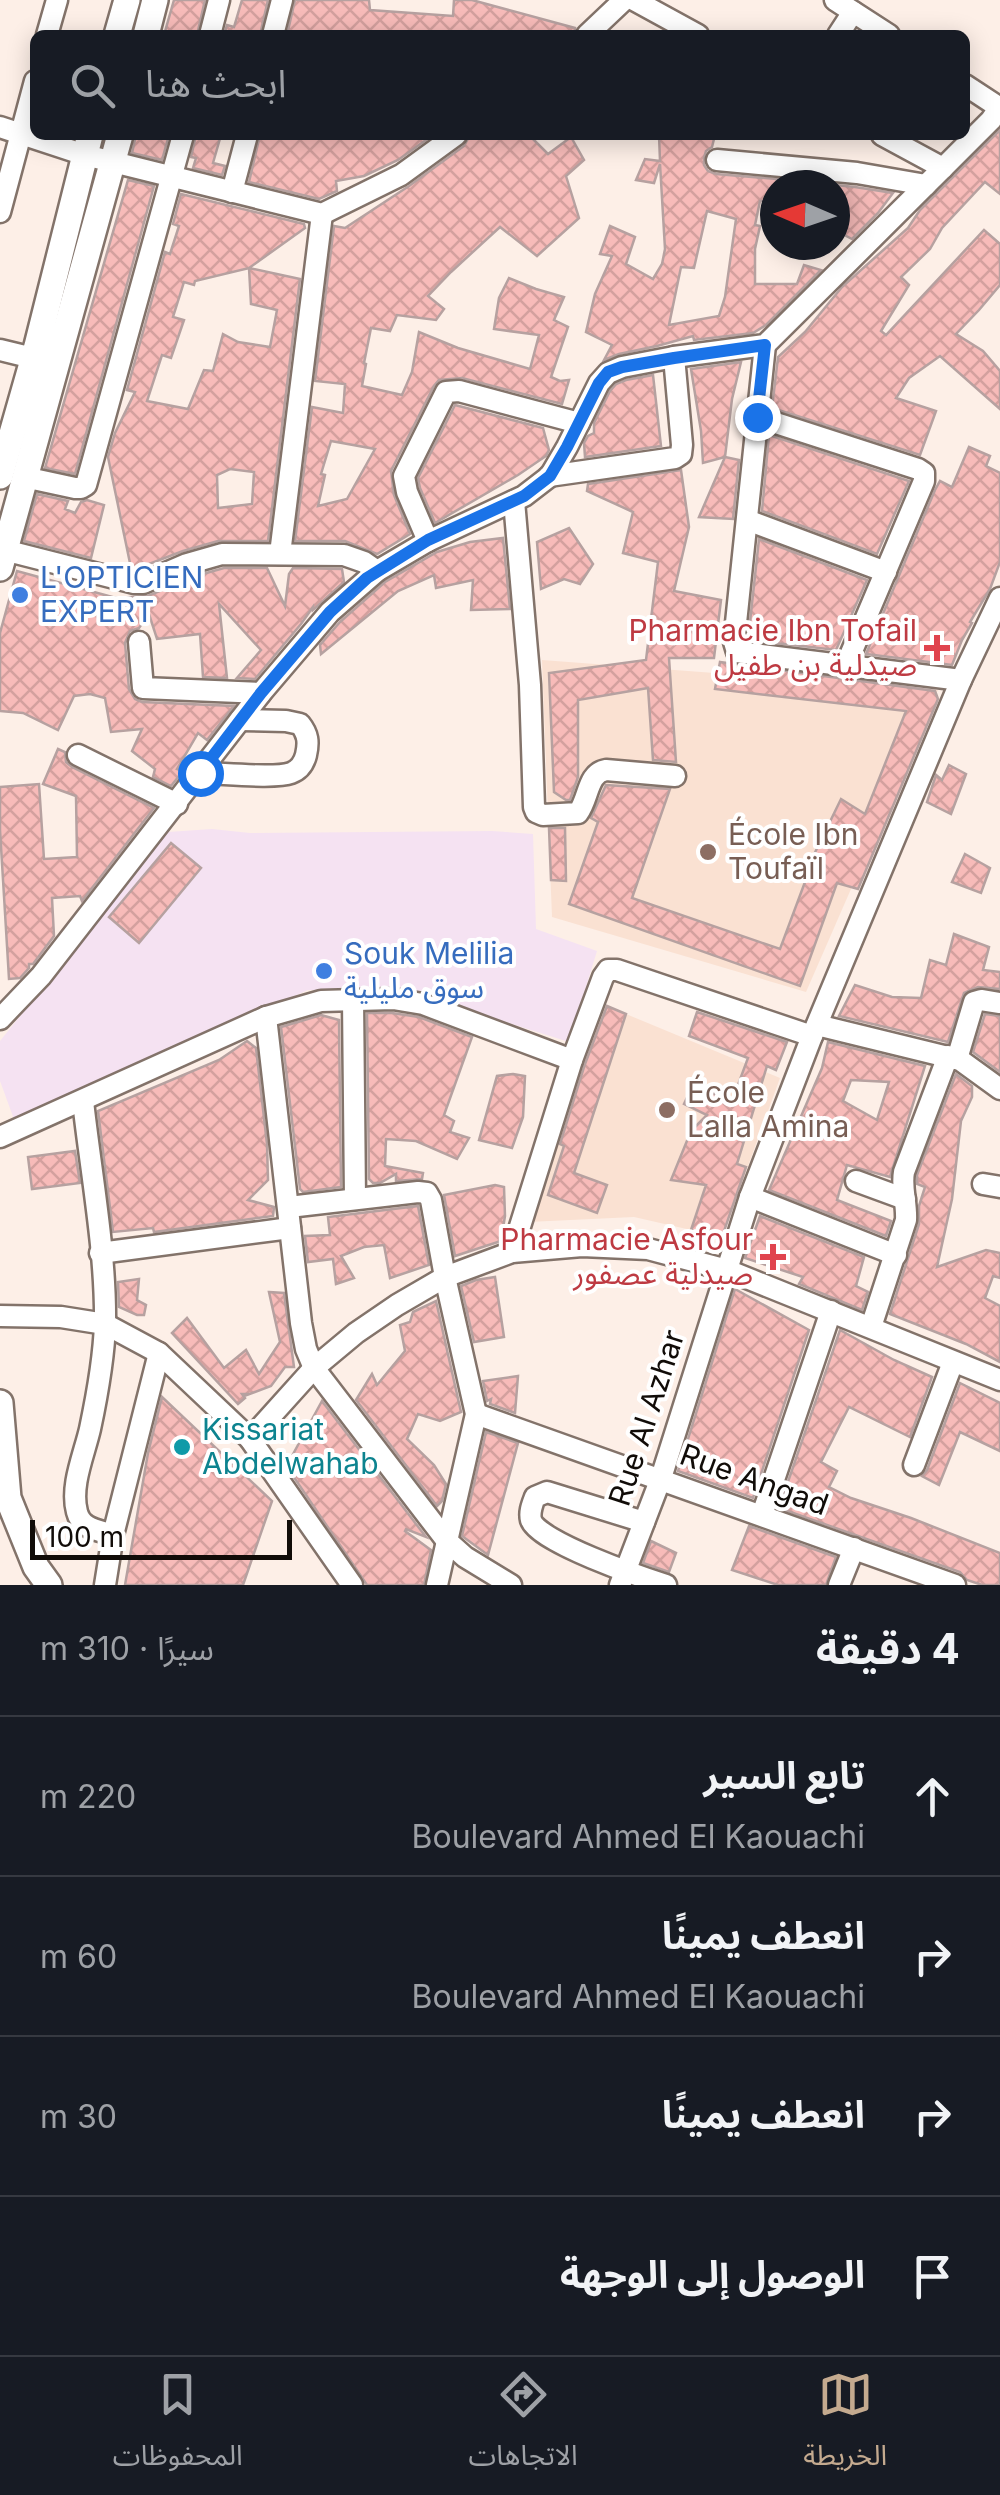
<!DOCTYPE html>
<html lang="ar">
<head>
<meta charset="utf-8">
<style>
  :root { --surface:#171b24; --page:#20242c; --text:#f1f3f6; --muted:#9ea1a6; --line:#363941; --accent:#c4aa8f }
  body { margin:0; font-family:Inter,"Noto Sans Arabic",sans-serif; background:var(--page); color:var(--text); direction:rtl }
  .compass { position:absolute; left:760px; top:170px; width:90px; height:90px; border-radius:50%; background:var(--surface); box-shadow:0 5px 25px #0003; rotate:272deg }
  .scale { position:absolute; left:30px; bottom:25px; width:262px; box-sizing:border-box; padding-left:10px; border:5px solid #110c08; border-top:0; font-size:28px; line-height:35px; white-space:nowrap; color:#110c08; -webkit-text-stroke:8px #fff; paint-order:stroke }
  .stop { position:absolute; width:30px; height:30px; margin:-22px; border:8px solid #1a73e8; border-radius:50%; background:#fff }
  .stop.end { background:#1a73e8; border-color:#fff; box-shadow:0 2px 10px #0008 }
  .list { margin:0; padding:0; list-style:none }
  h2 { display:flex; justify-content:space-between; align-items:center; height:130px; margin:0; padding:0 40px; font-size:42px }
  h2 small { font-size:32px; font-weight:400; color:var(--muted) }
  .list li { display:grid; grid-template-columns:65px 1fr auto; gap:30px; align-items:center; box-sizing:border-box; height:160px; padding:0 40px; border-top:2px solid var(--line) }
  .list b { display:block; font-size:38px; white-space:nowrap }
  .list p { margin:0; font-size:32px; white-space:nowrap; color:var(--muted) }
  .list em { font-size:32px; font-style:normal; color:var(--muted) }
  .icon { flex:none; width:55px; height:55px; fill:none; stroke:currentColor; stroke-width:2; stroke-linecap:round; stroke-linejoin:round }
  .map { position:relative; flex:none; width:1000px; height:1585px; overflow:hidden; direction:ltr }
  .search { position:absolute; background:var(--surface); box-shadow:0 5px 25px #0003; left:30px; right:30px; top:30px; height:110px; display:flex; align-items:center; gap:25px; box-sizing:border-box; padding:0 35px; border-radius:15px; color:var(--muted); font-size:38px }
  .sheet { height:770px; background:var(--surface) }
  nav { display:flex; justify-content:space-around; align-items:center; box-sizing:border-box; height:140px; border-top:2px solid var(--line); background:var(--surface); font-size:28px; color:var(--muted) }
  nav a { display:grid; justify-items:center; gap:5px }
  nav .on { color:var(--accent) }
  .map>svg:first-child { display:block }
  .commercial { fill:#f5e2f2 }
  .built { fill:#fae1d2 }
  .building { fill:url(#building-cross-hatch); stroke:#b6a1a0; stroke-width:2.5; fill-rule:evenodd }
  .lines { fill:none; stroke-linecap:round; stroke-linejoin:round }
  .minor-casing { stroke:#83736a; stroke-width:25 }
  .major-casing { stroke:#83736a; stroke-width:30 }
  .minor { stroke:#fff; stroke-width:20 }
  .major { stroke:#fff; stroke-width:25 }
  .route { stroke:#1a73e8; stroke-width:12 }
  .shop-dot { fill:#3f7fe0; stroke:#fff; stroke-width:4 }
  .health-dot { fill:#e0444e; stroke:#fff; stroke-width:4 }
  .education-dot { fill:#8d6e63; stroke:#fff; stroke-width:4 }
  .culture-dot { fill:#0f9aa8; stroke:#fff; stroke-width:4 }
  .labels { text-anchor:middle; stroke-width:8; stroke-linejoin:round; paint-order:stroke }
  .shop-label { font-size:30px; fill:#366cbe; stroke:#fff; text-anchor:start }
  .health-label { font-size:30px; fill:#be3a42; stroke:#fff; text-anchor:end }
  .education-label { font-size:30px; fill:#785e54; stroke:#fff; text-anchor:start }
  .street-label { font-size:30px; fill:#110c08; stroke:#fff }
  .culture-label { font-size:30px; fill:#0d838f; stroke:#fff; text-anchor:start }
</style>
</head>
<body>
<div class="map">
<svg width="1000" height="1585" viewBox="0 0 1000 1585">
  <defs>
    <pattern id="building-cross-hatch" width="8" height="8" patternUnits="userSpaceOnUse" patternTransform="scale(2.5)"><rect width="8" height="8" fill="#f7bbb9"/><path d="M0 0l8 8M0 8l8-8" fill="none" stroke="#d3a09e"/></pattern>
  </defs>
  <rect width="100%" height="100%" fill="#fdefe7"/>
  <!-- commercial -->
  <path class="commercial" d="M212,829L250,833L492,831L533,834L536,929L597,951L569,1042L405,990H308L15,1122L0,1081V1041L168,832Z"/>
  <!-- built -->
  <g class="built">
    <path d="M542,660L938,690L806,992L552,917Z"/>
    <path d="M602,1004L780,1078L721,1240L691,1230L634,1217L528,1222Z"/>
  </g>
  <!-- building -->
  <g class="building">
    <path d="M174,0H205L197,35H164Z"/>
    <path d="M242,0H268L260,35H224L227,25L234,27Z"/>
    <path d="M295,0H369L370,10L453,16L454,0H472L575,28L574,35H287Z"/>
    <path d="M1000,130V194L985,182L942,228L930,249L901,277L909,285L881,331L886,335L984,230L1000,244V285L979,310L956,334L983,351L1000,371V409L940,356L909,378L896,398L936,411L920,455L772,408L778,357L805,332L842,287L908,228L920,210Z"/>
    <path d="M136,135H169L162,160L132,153Z"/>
    <path d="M196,135H221L213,163L225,166L222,175L193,168L196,158L191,157Z"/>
    <path d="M260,135H433L398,160L364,176L336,181L337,191L319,199L249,182Z"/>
    <path d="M470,135H529L548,154L571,137L584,160L566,176L579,218L537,256L500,227L451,272L428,296L444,309L436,320L397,315L390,331L371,328L364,363L366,364L362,386L402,395L412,372L419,332L458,348L530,369L539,335L494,329L499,298L509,278L536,289L564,297L554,320L568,327L551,377L560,381L569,380L562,404L462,378L439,380L434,386L391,471L394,495L410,534L377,554L345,541H295L312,407L343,413L345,384L315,381L334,226L345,228L409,186L464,146ZM331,441L375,449L347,499L318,506L325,475L321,474Z"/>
    <path d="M659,135H715L712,147L706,151L704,158V165L708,171L716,174L777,179L773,201H760L755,225L760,226L755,249V284H797L804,265L821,270L766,325L753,333L694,340L693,336L657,346L619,354L604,360L612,345L586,332L595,294L612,256L600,254L610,226L635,237L626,264L653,279L662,264L665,249L660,164L654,183L636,180L645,159L660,161ZM707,211L736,219L725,297L719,316L669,325L681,267L694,268Z"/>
    <path d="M128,180L154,186L75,474L45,468Z"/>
    <path d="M835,185L855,187L893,193L878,213L852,239L835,230Z"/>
    <path d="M181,194L304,224L305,228L249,268L300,279L268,541H218L183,551L136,569L131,568L108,457L115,433L135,392L127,390L165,252L170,254L179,226L173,224ZM249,268L251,304L277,310L270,347L238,342L223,334L213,371L204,370L188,409L147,401L162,355L171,358L184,320L173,317L184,282L194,285L195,281ZM230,469L254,472L252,504L218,508L217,475Z"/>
    <path d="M741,362L732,399L725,457L703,463L701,431L691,369Z"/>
    <path d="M653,375L661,446L585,457L584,443L588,436L594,433V423L610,391L616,384L626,380Z"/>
    <path d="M455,405L543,428L549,450L546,456L518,475L435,523L420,488L418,478Z"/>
    <path d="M769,435L909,481L877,554L762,511Z"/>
    <path d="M969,447L990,456L986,466L1000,473V562L990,589L970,622L972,623L962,640L952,665L866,654L935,490L940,481L952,487Z"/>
    <path d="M725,457L739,460L733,519L699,517Z"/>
    <path d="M681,470L689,527L674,591L721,600L714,658H669L676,762L653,760L648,688L578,700V777L570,800H566L554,792L549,673L646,660L658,562L623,553L633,512L587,491L588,484Z"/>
    <path d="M37,494L68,501L65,509L75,513L81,502L87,500L104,505L91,558L24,541Z"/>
    <path d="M569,528L593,564L580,584L564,579L541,589L537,542Z"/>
    <path d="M503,538L510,609L471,610L473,580L436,588L434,575L398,591L321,654L320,645L340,622L385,582L437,552L470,542Z"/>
    <path d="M759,539L867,580L836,650L748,640Z"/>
    <path d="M224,568H267L285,606L289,574L293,568L342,569L344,582L313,610V607L301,624L255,679L237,678L261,650L219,604L227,678L203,677L200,634L157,639L149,614L139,628L130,631L125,643L129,689L135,699L142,702L234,706L207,740L198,733L177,769L183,771L171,786L153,777L155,769L132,751L142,729L111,732L105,698L90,694L74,696L58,730L23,713L0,711V633L17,571L116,598L148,596L192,577Z"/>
    <path d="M720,662L935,691L938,699L858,889L837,883L800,986L569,904L598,822L591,818L606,785L670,789L632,898L780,949L808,874L805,873L841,799L865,814L906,711L715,689Z"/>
    <path d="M58,749L65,752L66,762L72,767L154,808L82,901L80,896L52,898L54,936L33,964H29V968L20,978L9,979L0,830V787L39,784L44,859L77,857L76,796L43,784Z"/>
    <path d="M949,765L966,774L951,814L927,802L936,775L942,780Z"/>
    <path d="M549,828H565L566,881L551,880Z"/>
    <path d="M171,843L201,868L139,943L109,917Z"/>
    <path d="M965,854L990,868L981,893L952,882Z"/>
    <path d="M954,934L989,947L983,970L1000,972V989L978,987L964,993L948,1042L839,1016L855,985L892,997L921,998L930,960L946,965Z"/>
    <path d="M607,1006L626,1014L574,1173L607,1185L597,1213L548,1195L564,1146L560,1144L585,1064Z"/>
    <path d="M697,1012L787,1042L776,1070L767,1066L737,1164L746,1167L721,1240L691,1230L706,1185L671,1180L691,1131L707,1115L684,1104L693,1085L732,1101L748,1058L689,1036Z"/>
    <path d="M367,1013H392L419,1017L472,1037L444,1115L454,1121L450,1132L469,1138L457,1159L416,1141L386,1139L385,1166L423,1173L422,1179L396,1181V1174L380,1183H373L369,1179Z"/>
    <path d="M985,1014L1000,1016V1072L973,1052Z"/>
    <path d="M321,1015L339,1020L341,1187L303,1192L300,1189L281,1027Z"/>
    <path d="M247,1041L256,1048L267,1144L268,1180L248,1200L274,1207L273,1216L154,1232L153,1228L113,1232L98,1111L219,1060Z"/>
    <path d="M828,1042L925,1066L890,1177L847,1165L837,1200L891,1221L886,1236L769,1190L822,1068ZM851,1080L889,1082L877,1120L843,1101Z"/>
    <path d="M513,1074L525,1076L523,1117L512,1148L479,1140L497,1076Z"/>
    <path d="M956,1074L972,1086V1097L961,1121L952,1199L937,1267L986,1250L1000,1253V1278L993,1276L985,1298L1000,1306V1362L966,1344L890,1314L919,1224V1206L925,1187L917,1184V1175Z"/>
    <path d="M75,1151L80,1183L32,1189L28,1157Z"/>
    <path d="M495,1185L504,1187L505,1216L501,1241L455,1256L444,1195Z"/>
    <path d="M418,1206L429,1265L390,1278L384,1245L364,1247L341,1256L354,1278L336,1284L333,1259L308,1262L305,1236L330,1235L328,1217Z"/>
    <path d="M760,1216L864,1257L856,1286L868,1292L862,1310L799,1284L803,1277L745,1258Z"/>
    <path d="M495,1277L504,1337L474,1342L461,1286L476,1280Z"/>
    <path d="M139,1279L137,1300L146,1305L144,1315H137L119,1307L118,1282Z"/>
    <path d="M735,1289L809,1330L753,1498L678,1471Z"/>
    <path d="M269,1292L284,1293L294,1367H285L271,1386L244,1396L246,1394H242L245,1398L238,1404L172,1333L187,1318L224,1368L246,1350L259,1374L280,1342Z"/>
    <path d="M436,1301L461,1412L440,1421L418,1414L407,1439L434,1465L446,1484L442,1501L437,1506L356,1400L372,1374L377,1385L405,1351L400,1325L410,1322L413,1312Z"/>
    <path d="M840,1330L894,1360L932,1377L910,1437L849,1407L821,1462L837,1471L829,1487L851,1498L911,1518L1000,1553V1585H982L967,1580L960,1572L779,1508Z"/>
    <path d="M518,1376L515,1413L490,1404L491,1399L487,1401L483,1381Z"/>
    <path d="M960,1383L1000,1403V1451L960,1432L939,1485L922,1476L927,1470Z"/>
    <path d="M162,1397L272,1501L243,1585H125L148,1453Z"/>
    <path d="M322,1401L426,1537L406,1529L405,1531L431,1550L424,1585H367L291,1473L292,1456Z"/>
    <path d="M486,1432L518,1443L488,1555L462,1536Z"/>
    <path d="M749,1526L836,1557L826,1585H778L732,1570Z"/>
    <path d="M651,1541L676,1553L669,1572L643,1563Z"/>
  </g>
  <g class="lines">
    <defs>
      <g id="minor">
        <path d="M634,0L698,35"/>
        <path d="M835,0L889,35"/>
        <path d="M47,35L57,0"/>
        <path d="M210,35L219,0"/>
        <path d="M273,35L282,0"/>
        <path d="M587,35L624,0"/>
        <path d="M838,35L853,12"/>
        <path d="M965,85L1000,108"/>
        <path d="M0,127L85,155L322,214L401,175L456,135"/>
        <path d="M882,135L943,168"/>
        <path d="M717,160L857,173L926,185"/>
        <path d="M232,192L247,135"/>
        <path d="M0,212L35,81"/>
        <path d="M765,345L734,642L737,652L961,680"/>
        <path d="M0,350L33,358"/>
        <path d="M757,417L918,469L924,473V481L846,665"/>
        <path d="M549,476L675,458L681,454L682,445L674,357"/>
        <path d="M24,477L75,488H81L86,485L183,135"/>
        <path d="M514,501L530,685L534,807L536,812L543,815L578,813C589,799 587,773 606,770L675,776"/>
        <path d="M747,520L886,572"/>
        <path d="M428,541L407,492L404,476L446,392L459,391L579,423"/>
        <path d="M4,550L134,583H143L187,564L222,554L344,555L364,562L377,571"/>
        <path d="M280,554L322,214"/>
        <path d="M139,642L143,688L261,693"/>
        <path d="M78,755L177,804"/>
        <path d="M200,773C220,773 275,779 291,773C299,770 304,763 306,755C309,742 308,734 300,724L286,721L240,720"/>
        <path d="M353,999L355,1199"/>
        <path d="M266,1017L301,1323L306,1349L314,1368L446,1540L465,1557L511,1585"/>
        <path d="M0,1019L41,976L261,693L330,612L377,571L428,541L524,496L550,476L567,447L599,383L608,373L622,367L674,357L765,345L943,168L991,120L1000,107"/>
        <path d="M817,1025L960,1060L1000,1089"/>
        <path d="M957,1059L974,1002L981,1000L1000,1003"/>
        <path d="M83,1101C91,1173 106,1252 105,1323C104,1358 97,1396 90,1429C84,1455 70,1486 77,1512C81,1529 99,1530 113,1535"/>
        <path d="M0,1137L266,1017L321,1001L393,999L423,1004L572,1060"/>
        <path d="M856,1181L905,1199"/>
        <path d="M983,1184L1000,1187"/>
        <path d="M750,1197L896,1255"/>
        <path d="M289,1207L418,1192L427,1193L431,1200L445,1277L476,1414L437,1585"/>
        <path d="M512,1252L572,1060L603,977L608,970H617L812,1036"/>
        <path d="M100,1253L290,1228"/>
        <path d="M0,1316L61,1317L105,1324L159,1353L250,1439L352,1585"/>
        <path d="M871,1327L906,1220C907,1203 901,1188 904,1172L948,1056"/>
        <path d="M476,1414L955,1585"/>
        <path d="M250,1439L314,1368L356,1333L397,1305L445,1277L512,1252L582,1246L648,1249L727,1270L1000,1380"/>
        <path d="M914,1465L953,1362"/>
        <path d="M762,1515L831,1311"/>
        <path d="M644,1522L547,1492L535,1497C532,1505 529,1512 531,1520C538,1542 641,1577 666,1585"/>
        <path d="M105,1585L113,1535L159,1353"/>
        <path d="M620,1585L661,1478L750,1197L812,1036L961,680L1000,598"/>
        <path d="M839,1585L854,1548"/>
      </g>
      <g id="major">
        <path d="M117,35L127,0"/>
        <path d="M146,35L155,0"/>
        <path d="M0,476L37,346L90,135"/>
        <path d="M0,568L120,135"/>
        <path d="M0,1403L8,1498L36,1567L49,1585"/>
      </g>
    </defs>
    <!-- minor casing -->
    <use href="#minor" class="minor-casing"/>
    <!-- major casing -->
    <use href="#major" class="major-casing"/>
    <!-- minor -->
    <use href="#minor" class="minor"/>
    <!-- major -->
    <use href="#major" class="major"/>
  </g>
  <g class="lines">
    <!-- route -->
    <path class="route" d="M200,773L261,693L330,612L367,578L428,540L524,496L550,476L567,447L599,383L608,372L622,367L674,358L765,345L757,417"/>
  </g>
  <!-- markers -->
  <g class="shop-dot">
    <circle cx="20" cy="595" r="10"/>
    <circle cx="324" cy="971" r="10"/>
  </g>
  <g class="health-dot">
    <path d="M932 633h10v10h10v10h-10v10h-10v-10h-10v-10h10z"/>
    <path d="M768 1242h10v10h10v10h-10v10h-10v-10h-10v-10h10z"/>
  </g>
  <g class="education-dot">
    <circle cx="708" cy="852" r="10"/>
    <circle cx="667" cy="1110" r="10"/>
  </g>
  <circle class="culture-dot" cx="182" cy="1447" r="10"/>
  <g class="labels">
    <!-- shop labels -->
    <g class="shop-label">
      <text x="40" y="588">L'OPTICIEN<tspan x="40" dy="34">EXPERT</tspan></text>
      <text x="344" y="964">Souk Melilia<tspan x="344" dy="34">سوق مليلية</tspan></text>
    </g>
    <!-- health labels -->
    <g class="health-label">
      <text x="917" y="641">Pharmacie Ibn Tofail<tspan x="917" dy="34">صيدلية بن طفيل</tspan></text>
      <text x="753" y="1250">Pharmacie Asfour<tspan x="753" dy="34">صيدلية عصفور</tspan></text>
    </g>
    <!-- education labels -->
    <g class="education-label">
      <text x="728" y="845">École Ibn<tspan x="728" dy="34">Toufaïl</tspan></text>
      <text x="687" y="1103">École<tspan x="687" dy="34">Lalla Amina</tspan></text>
    </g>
    <!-- street labels -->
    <g class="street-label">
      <text transform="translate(647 1418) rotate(-72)" y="10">Rue Al Azhar</text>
      <text transform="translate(754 1480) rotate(20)" y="10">Rue Angad</text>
    </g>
    <!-- culture labels -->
    <g class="culture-label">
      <text x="202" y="1440">Kissariat<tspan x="202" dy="34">Abdelwahab</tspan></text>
    </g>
  </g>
</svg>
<svg class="compass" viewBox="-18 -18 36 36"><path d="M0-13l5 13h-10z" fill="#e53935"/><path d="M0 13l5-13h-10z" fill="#9ea1a6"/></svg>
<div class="scale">100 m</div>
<div class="stop" style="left:200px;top:773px"></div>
<div class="stop end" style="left:757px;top:417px"></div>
<div class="search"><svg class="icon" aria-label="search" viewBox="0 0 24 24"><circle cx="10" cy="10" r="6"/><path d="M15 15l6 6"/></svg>ابحث هنا</div>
</div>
<section class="sheet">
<h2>4 دقيقة<small>سيرًا · 310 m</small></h2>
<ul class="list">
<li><svg class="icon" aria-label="ahead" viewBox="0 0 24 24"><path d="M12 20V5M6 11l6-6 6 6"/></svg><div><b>تابع السير</b><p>Boulevard Ahmed El Kaouachi</p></div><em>220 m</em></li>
<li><svg class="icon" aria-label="right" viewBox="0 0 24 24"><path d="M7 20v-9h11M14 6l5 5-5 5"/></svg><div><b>انعطف يمينًا</b><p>Boulevard Ahmed El Kaouachi</p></div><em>60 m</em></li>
<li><svg class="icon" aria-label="right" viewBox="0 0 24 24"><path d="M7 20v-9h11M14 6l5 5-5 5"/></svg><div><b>انعطف يمينًا</b></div><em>30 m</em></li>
<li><svg class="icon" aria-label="arrive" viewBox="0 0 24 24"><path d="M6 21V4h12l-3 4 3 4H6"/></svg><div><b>الوصول إلى الوجهة</b></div></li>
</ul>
</section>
<nav>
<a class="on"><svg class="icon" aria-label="map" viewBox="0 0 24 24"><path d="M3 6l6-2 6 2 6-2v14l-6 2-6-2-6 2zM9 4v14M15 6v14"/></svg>الخريطة</a>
<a><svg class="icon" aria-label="directions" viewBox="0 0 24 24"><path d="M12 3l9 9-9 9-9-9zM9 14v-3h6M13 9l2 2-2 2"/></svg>الاتجاهات</a>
<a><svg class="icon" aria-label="saved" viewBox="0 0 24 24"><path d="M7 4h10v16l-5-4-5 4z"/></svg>المحفوظات</a>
</nav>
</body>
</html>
